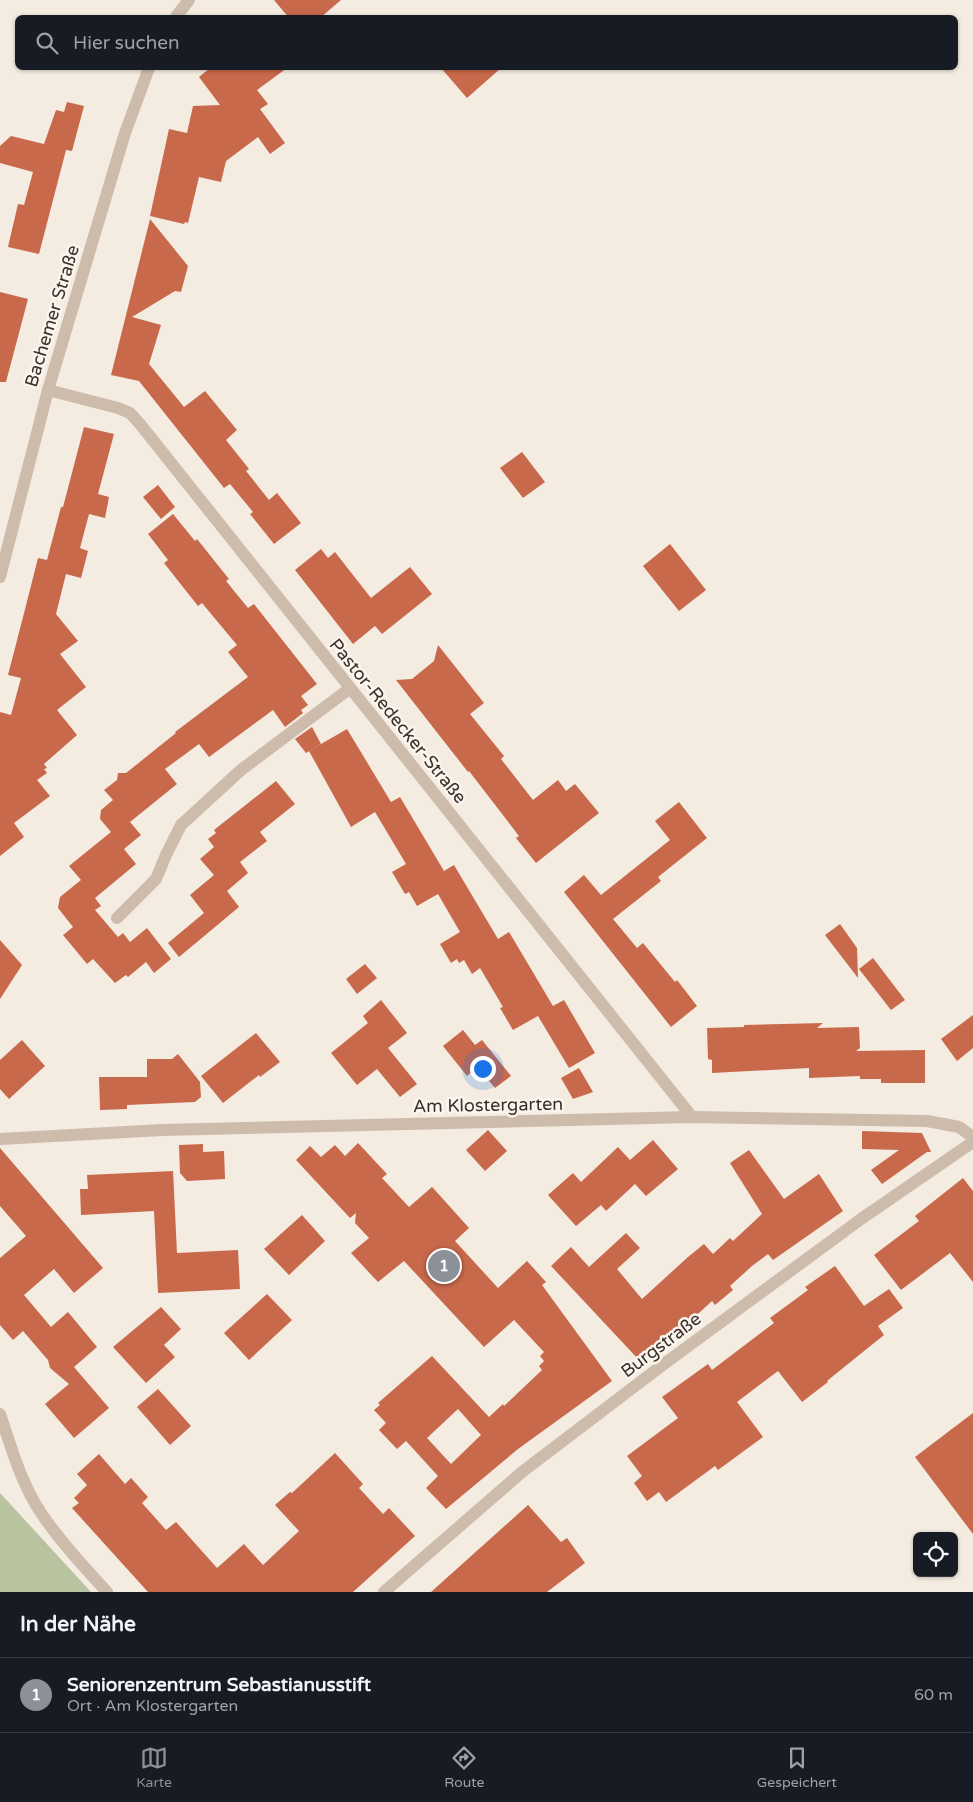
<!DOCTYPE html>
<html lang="de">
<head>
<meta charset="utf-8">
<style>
  :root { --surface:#171b24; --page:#20242c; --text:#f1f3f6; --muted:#9ea1a6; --line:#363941; --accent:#8c9099 }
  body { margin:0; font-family:"Varela Round",sans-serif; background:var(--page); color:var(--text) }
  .controls { position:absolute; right:15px; bottom:15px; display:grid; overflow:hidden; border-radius:8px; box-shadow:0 1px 4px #0004 }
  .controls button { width:45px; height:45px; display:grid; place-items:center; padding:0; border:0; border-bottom:1px solid var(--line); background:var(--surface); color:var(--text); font:25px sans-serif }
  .you { position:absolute; left:482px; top:1068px; width:18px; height:18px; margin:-12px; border:4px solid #fff; border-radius:50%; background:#1a73e8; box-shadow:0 0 0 8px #1a73e833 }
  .badge { display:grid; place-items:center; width:32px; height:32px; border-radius:50%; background:var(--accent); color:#fff; font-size:16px; font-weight:700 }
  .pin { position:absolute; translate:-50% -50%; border:2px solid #fff; box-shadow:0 1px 5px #0006 }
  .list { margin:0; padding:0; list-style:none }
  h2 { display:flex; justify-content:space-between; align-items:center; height:65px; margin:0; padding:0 20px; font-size:21px }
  h2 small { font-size:16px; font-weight:400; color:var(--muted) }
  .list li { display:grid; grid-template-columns:32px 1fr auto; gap:15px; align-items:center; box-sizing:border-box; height:75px; padding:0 20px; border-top:1px solid var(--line) }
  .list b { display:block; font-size:19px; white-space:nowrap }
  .list p { margin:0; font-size:16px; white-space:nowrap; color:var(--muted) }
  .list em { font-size:16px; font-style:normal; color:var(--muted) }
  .icon { flex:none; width:28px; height:28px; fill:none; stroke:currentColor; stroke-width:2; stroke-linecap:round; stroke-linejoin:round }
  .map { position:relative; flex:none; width:973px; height:1592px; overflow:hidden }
  .search { position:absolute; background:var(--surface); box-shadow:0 1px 4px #0004; left:15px; right:15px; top:15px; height:55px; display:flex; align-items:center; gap:12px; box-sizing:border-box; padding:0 18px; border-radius:8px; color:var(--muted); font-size:19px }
  .sheet { height:140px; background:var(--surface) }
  nav { display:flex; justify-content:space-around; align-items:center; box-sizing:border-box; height:70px; border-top:1px solid var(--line); background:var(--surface); font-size:14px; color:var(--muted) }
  nav a { display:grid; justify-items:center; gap:2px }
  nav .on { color:var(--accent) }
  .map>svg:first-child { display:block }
  .green { fill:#b8c4a0 }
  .building { fill:#c8694b; fill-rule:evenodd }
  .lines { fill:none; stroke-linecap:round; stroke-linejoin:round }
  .minor { stroke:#cdbbac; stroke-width:12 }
  .tertiary { stroke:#cdbbac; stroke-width:12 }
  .labels { text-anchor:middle; stroke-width:5; stroke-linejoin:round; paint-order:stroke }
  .street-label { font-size:18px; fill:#3b302b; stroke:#fbf5ee }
</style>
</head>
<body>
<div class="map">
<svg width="973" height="1592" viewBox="0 0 973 1592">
  <rect width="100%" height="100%" fill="#f4ebe1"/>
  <!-- green -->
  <path class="green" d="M0,1494H1L91,1592H0Z"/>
  <!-- building -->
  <g class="building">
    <path d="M274,0H341L320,18H289Z"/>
    <path d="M210,68H287L257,90L268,104L260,109L285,143L270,154L258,137L226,161L221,182L199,177L188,223L185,222L184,224L150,216L169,129L187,133L193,106L220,105L199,77Z"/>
    <path d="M441,68H501L467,98Z"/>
    <path d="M67,102L84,106L72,151L66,150L39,254L8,247L18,204L24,205L33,172L0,163V146L11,136L44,144L56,110L64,112Z"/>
    <path d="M150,219L188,266L181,292L175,291L132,317L161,325L149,364L184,407L205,391L237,430L226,440L249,469L246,471L269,500L277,493L301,523L274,544L250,514L253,512L230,484L224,488L139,381L111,375Z"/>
    <path d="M0,292L28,299L6,382H0Z"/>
    <path d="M84,427L114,434L98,494L109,497L105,518L89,514L80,548L88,551L81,578L66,574L56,614L78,641L60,654L86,687L57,710L77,735L44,764L47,768L44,769L47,773L37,780L50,796L14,823L24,837L0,856V712L11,715L21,678L8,675L22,621L38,558L47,560L61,507H63Z"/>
    <path d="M522,452L545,482L523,498L500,468Z"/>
    <path d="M158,485L175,507L161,519L143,497Z"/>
    <path d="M173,514L195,541L197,539L229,579L226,581L248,608L254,604L317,684L301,696L308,705L301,710L303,713L285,727L273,710L209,757L199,744L165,769L177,784L130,822L141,835L124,849L136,864L95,898L101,906L95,910L118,937L123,933L130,942L147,928L171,959L154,973L146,962L128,977L126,975L115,983L93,959L87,964L63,935L73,927L58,908L60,897L81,880L69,866L111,832L100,819L101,810L113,800L104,790L117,780L118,773H126L176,733L175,732L248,677L228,652L237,645L202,603L198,606L164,563L168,560L148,534Z"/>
    <path d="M670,544L706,590L679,611L643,566Z"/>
    <path d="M321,549L328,558L335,552L371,598L410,567L432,594L382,634L375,626L353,644L295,570Z"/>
    <path d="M438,645L484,703L470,714L504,756L501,759L533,800L558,780L566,791L575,784L599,813L536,863L516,838L519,836L469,771L468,772L396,680L412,679L434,661Z"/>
    <path d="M312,727L321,744L306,753L295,739Z"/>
    <path d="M347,729L391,802L400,797L444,871L454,865L498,939L509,932L553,1006L564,1000L595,1053L569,1068L538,1016L513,1030L500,1008L503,1007L480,968L472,974L464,960L459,963L457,959L451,963L440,944L460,932L438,894L417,906L409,892L405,894L392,872L406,864L375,812L351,827L309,751Z"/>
    <path d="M276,781L295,804L260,832L267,841L240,862L248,873L227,891L239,907L179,957L168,943L204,913L190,895L214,875L200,859L214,847L208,839L216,833L214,830Z"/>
    <path d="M679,802L707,838L658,877L661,881L613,919L637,948L643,943L675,982L677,980L697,1006L671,1027L564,892L584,875L601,895L670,840L655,821Z"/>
    <path d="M840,924L857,948L858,978L825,935Z"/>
    <path d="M0,940L22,965L0,999Z"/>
    <path d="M873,958L905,1000L891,1010L859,969Z"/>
    <path d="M365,964L377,978L357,994L346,979Z"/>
    <path d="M381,1000L407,1033L388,1048L417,1084L400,1097L377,1069L357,1085L331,1053L368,1023L363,1016Z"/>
    <path d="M973,1015V1048L957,1061L941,1039Z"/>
    <path d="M823,1023L817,1028L859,1027L860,1048L856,1051L925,1050V1083H881V1079H860V1076L809,1078V1068L712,1073V1060L708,1059L707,1028L744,1027V1025Z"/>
    <path d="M463,1030L475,1045L482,1040L511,1076L495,1088L477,1067L467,1076L443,1046Z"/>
    <path d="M256,1033L280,1062L260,1077L259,1075L223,1103L201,1076Z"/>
    <path d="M22,1040L45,1066L9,1099L0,1089V1060Z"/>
    <path d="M178,1054L200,1082L201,1097L195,1102L127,1105V1109L100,1110L99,1077H147V1059H172Z"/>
    <path d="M579,1068L593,1092L573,1099L561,1078Z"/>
    <path d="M488,1130L507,1151L485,1171L466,1150Z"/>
    <path d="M862,1131L922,1133L931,1152H927L882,1184L871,1170L899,1150L862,1149Z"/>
    <path d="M653,1140L678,1169L646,1196L635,1184L606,1211L601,1205L576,1226L548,1195L573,1173L581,1182L618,1147L630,1160Z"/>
    <path d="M358,1143L387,1174L382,1178L409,1207L432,1187L434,1189L469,1228L455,1241L498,1288L527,1261L546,1282L542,1285L612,1381L518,1449L446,1509L426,1488L438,1476L406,1441L397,1449L379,1430L386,1423L374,1410L380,1405L378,1403L432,1356L489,1417L503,1404L504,1406L542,1370L539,1366L544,1361L540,1356L544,1352L514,1320L484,1347L404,1261L378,1282L351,1253L369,1238L355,1223L356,1213L350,1218L296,1160L310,1146L321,1157L335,1145L345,1156ZM458,1409L481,1435L451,1464L427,1438Z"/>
    <path d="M203,1144V1152L224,1151L225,1179L187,1181L180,1173L179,1145Z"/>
    <path d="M0,1148L103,1268L74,1293L54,1269L24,1295L51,1327L68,1312L97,1347L74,1367L109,1408L74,1438L45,1404L69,1384L50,1368L48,1360L23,1331L13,1340L0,1325V1258L26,1236L0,1206Z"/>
    <path d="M749,1150L784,1199L819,1174L843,1211L773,1260L768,1254L752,1266L730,1286L733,1290L715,1305L712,1301L675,1335L640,1361L551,1266L571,1247L589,1267L626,1233L640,1248L617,1269L642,1299L688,1257L704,1244L713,1254L730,1238L733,1241L762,1214L730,1163Z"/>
    <path d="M173,1171L177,1253L238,1250L240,1289L158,1293L154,1211L81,1215L80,1189H88L87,1175Z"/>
    <path d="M963,1178L973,1191V1282L950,1253L901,1290L874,1255L919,1221L915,1216Z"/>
    <path d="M302,1215L325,1241L289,1275L264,1249Z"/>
    <path d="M835,1266L864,1306L889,1289L903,1308L878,1326L884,1335L843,1368L827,1381L828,1382L802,1402L778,1371L737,1402L763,1437L718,1470L715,1466L666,1502L659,1492L647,1501L634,1483L642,1476L627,1456L678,1418L662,1397L708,1364L712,1370L774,1323L770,1318L808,1290L805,1287Z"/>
    <path d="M267,1294L292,1320L249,1360L224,1333Z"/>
    <path d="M161,1307L181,1329L164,1345L175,1357L146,1383L113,1347Z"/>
    <path d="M158,1389L191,1426L170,1445L137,1407Z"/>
    <path d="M973,1413V1534L915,1457Z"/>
    <path d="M335,1453L363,1484L359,1488L383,1514L389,1508L415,1536L353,1592H148L72,1508L79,1503L74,1498L87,1485L77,1474L99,1454L125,1484L131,1478L148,1497L142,1503L166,1530L176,1522L217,1568L244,1544L263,1565L299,1531L275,1505L290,1492L292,1493Z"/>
    <path d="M528,1505L561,1542L567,1538L585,1563L547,1592H431Z"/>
  </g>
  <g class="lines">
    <!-- minor -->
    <g class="minor">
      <path d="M48,390L118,408L130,413L140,424L692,1117"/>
      <path d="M117,918L156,879L166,855L181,825L241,770L349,689"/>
      <path d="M0,1139L162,1130L692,1117L927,1121L959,1127L973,1137"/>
      <path d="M0,1414C11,1447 21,1483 41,1513C60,1541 84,1567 107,1592"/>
      <path d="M384,1592L522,1472L660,1367L861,1219L973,1142"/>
    </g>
    <!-- tertiary -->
    <g class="tertiary">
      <path d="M175,18L189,0"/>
      <path d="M0,577L48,390L125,133L149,68"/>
    </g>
  </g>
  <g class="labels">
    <!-- street labels -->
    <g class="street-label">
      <text transform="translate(52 316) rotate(-73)" y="6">Bachemer Straße</text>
      <text transform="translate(398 721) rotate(51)" y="6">Pastor-Redecker-Straße</text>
      <text transform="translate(488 1105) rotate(-1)" y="6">Am Klostergarten</text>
      <text transform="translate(661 1345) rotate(-37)" y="6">Burgstraße</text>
    </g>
  </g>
</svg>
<div class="controls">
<button><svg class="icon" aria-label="locate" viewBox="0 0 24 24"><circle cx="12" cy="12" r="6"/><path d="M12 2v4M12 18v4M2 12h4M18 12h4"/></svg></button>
</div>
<div class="you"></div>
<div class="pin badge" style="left:444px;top:1266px">1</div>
<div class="search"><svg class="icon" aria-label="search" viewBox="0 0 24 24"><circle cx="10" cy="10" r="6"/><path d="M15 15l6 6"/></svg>Hier suchen</div>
</div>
<section class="sheet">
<h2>In der Nähe<small></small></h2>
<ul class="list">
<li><span class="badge">1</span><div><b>Seniorenzentrum Sebastianusstift</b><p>Ort · Am Klostergarten</p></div><em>60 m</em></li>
</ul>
</section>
<nav>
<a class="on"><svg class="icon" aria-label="map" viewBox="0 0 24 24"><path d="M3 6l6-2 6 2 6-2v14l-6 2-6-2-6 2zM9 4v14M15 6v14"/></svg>Karte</a>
<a><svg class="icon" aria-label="directions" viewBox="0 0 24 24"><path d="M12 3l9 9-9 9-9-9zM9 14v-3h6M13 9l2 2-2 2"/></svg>Route</a>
<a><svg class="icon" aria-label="saved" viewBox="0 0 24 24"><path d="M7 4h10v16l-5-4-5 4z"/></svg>Gespeichert</a>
</nav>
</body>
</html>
